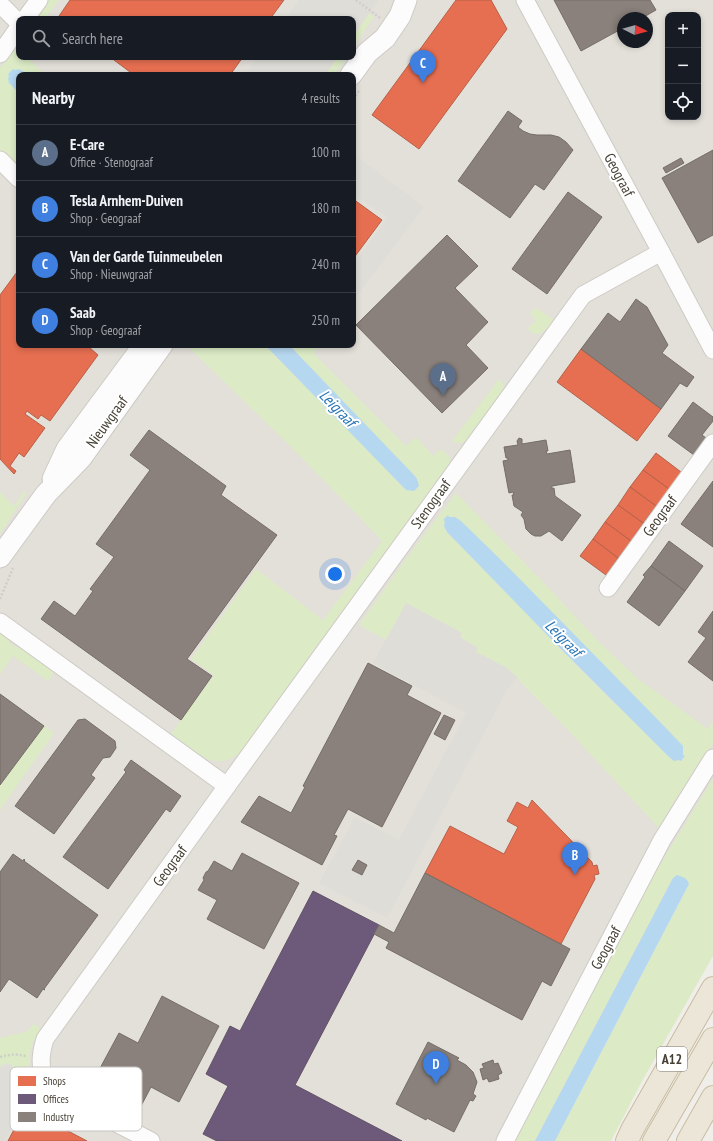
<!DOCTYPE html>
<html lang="en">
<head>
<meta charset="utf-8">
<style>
  :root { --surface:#171b24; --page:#242831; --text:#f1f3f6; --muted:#9ea1a6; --line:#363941; --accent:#0b8043 }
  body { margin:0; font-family:"PT Sans Narrow",sans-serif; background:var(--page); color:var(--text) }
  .controls { position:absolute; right:12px; top:12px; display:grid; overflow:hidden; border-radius:8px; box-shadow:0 2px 6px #0003 }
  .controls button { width:36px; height:36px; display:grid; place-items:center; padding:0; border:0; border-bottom:1px solid var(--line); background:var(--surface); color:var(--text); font:20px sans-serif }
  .compass { position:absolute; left:617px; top:12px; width:36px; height:36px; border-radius:50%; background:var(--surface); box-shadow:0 2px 6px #0003; rotate:95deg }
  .you { position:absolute; left:335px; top:574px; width:14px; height:14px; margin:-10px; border:3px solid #fff; border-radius:50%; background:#1a73e8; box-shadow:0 0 0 6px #1a73e833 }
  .badge { display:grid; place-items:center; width:26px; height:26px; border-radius:50%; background:var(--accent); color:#fff; font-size:13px; font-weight:700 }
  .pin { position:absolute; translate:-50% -33px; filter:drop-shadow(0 1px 2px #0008) }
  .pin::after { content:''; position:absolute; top:21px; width:14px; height:12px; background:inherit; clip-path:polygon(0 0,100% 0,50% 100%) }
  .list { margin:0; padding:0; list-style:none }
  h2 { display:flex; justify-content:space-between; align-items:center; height:52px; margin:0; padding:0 16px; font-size:17px }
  h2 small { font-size:13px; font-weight:400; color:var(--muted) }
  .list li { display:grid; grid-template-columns:26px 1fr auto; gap:12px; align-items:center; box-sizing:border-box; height:56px; padding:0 16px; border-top:1px solid var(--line) }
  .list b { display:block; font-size:15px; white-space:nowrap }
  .list p { margin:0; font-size:13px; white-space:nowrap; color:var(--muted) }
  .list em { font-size:13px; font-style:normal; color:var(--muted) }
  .icon { flex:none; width:22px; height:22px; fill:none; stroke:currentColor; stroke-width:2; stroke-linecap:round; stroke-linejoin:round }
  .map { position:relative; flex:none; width:713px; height:1141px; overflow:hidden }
  .search { position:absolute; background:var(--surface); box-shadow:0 2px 6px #0003; left:16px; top:16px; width:340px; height:44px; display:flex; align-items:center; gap:10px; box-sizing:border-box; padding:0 14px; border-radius:8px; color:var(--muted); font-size:15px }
  .panel { position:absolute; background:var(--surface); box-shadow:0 2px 6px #0003; left:16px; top:72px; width:340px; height:276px; border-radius:8px }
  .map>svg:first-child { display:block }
  .industrial { fill:#e3dfd9; fill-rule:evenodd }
  .green { fill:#dcebc6; fill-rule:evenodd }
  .parking { fill:#dfddd8 }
  .water { fill:#b6d7f0 }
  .shops { fill:#e76f51; stroke:#b66148 }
  .offices { fill:#6d597a; stroke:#615165 }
  .industry { fill:#8a817c; stroke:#756d66 }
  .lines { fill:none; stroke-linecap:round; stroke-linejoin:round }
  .minor-casing { stroke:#cecbc5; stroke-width:19 }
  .tertiary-casing { stroke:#cecbc5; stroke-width:23 }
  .motorway-casing { stroke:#c9bca2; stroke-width:24 }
  .path { stroke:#d0cec9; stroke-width:2.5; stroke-dasharray:2 2; stroke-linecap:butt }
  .minor { stroke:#fdfcfc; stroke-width:17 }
  .tertiary { stroke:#fdfcfc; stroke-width:21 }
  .motorway { stroke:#ece6d8; stroke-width:22 }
  .labels { text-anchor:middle; stroke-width:4; stroke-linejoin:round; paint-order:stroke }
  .shield { fill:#fff; stroke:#7d7971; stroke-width:1 }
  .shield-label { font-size:14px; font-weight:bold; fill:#453f34 }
  .street-label { font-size:15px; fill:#453f34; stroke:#fff }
  .water-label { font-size:16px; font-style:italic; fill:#2875b5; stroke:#fff }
  .key { fill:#fff; stroke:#c7c5c2; stroke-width:1 }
  .key-label { font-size:11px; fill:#453f34 }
</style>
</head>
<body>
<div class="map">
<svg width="713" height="1141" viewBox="0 0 713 1141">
  <rect width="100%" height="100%" fill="#f0eee8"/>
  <!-- industrial -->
  <path class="industrial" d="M0,0H713V819L545,1141H0ZM668,15H698V117H668ZM623,18H647V42H623ZM19,19H353V57H19ZM19,75H353V345H19Z"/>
  <!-- green -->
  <g class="green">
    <path d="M49,0H59L45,19H35Z"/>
    <path d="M369,13L374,17L360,37L353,48V36Z"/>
    <path d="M16,50L19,51V57H27L45,75H19V170L0,150V68L12,51Z"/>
    <path d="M338,57H347L334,75H325Z"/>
    <path d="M536,308L554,320C548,327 544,335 533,334L528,328L536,321L530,313Z"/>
    <path d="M186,345H265L297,378L389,465L415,491L419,486L289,345H314L317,348L314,354L406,446L416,437L433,456L441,449L449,456L451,464L245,748C217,777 196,752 171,734L214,675L191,659L256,569L323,620L382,541C319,474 253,409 186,345Z"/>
    <path d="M499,379C502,382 505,385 503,390L466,441C461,444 457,444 452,441Z"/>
    <path d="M25,490L26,494L0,534V492L14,506Z"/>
    <path d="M456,493L545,584L596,639L637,678L708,729L713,722V744L675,800L659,828L566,728L507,668L476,652L478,648L459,637L462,633L406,603L386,640L359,625L406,559ZM445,521L564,624L675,738L615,704L541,629L461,541C451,539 448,535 444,526Z"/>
    <path d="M0,631L11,639L9,642L16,648L19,644L52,668L53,674L48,681L13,656L0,674Z"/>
    <path d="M44,726L54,733L0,810V785Z"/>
    <path d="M713,779V956L641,1083L611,1141H555L689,884L673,878L535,1141H513L651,879Z"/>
    <path d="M33,1024L39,1027C39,1033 36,1037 33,1042C28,1054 29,1065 33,1077L26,1080L8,1063L0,1066V1038L28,1031Z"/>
  </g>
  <!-- parking -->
  <g class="parking">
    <path d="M299,0H379L353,36V19H286Z"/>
    <path d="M258,57H338L325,75H244Z"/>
    <path d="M353,154L424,207L353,301V265L388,217L353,194Z"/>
    <path d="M406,603L462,633L460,637L478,648L476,652L507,668L517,677L506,691L387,918L319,883L355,817L399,840L466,713L373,663Z"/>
    <path d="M11,1064L26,1102L5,1141H0V1068Z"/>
  </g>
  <!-- water -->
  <g class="water">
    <path d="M13,69L15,70C20,68 23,71 27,75H19V93L9,83L8,79L9,76L8,74Z"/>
    <path d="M265,345H289L414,475L417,479L419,486L414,491L406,490Z"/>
    <path d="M448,515L449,517H455L461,521L502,561L663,725L683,746V755L685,756L681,761L679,760L674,761L669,757L553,641L447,532L444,526L445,521L443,520Z"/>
    <path d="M677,875C683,877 687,878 689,884L555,1141H535L673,878Z"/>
  </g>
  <!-- shops -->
  <g class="shops">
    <path d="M70,0H284L270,19H57Z"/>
    <path d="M456,0H491L507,29L419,149L372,115Z"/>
    <path d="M110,57H243L230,75H134Z"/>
    <path d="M353,199L382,220L353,259Z"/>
    <path d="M17,272L19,274V345H92L90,348L98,355L50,421L41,415L38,419L27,411L25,414L45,428L24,457L19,453L10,466L16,471L14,474L0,459V295Z"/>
    <path d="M581,349L661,409L637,441L557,382Z"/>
    <path d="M656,453L681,472L669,489L643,470Z"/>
    <path d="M643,470L669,489L656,506L630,487Z"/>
    <path d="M630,487L656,506L643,523L618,505Z"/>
    <path d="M618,505L643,523L631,541L605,522Z"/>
    <path d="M605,522L631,541L618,558L593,539Z"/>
    <path d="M593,539L618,558L606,575L580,556Z"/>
    <path d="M532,800L592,862L593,866L597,865L599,874L594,875L595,879L561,944L425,873L450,826L504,854L518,827L507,821L517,802L528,808Z"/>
    <path d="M30,1111L87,1141H8L22,1114L25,1112L28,1114Z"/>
  </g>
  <!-- offices -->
  <path class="offices" d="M313,891L379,925L295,1085L402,1141H217L203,1134L228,1086L206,1074L230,1026L240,1031Z"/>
  <!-- industry -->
  <g class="industry">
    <path d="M554,0H650L656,10L642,18H623V28L581,51Z"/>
    <path d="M508,111L522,121L518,127L523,131L530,134L537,135H551L559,137L566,142L573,150L544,190L535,184L510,218L458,181Z"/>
    <path d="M713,150V235L698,243L662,178Z"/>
    <path d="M681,158L684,163L666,173L663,168Z"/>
    <path d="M568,192L602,217L547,294L512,269Z"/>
    <path d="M447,235L478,266L455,288L488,322L466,345L488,368L442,413L356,325Z"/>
    <path d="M636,299L647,307L668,345L662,353L694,377L687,387L680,383L661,409L581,349L608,313L620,322Z"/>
    <path d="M693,402L713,417V421L702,435L706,438L694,455L668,436Z"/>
    <path d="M149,430L226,486L221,495L277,535L187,659L212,676L181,720L41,619L54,601L75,616L93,591L90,589L114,557L96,544L150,470L130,455Z"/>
    <path d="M519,438L522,439V444L546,440L548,451H546L547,454L570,450L575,482L552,486V489L554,488L555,496L581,515L562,541L549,531L541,536H535L531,534L526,529L524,519L521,515L523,512L514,506L512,495H514L513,492L509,493L508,488L503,461L508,460V458H506L504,447L518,445L517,441Z"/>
    <path d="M713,481V547L681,524Z"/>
    <path d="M669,541L703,566L685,591L651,566Z"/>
    <path d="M651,566L685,591L659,626L627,602L645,577L643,575Z"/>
    <path d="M713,611V681L688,662L706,638L698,632Z"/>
    <path d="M368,663L412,686L407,695L441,713L382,827L348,809L334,835L337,836L322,865L241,822L259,796L291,813L305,787L303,786Z"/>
    <path d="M0,694L44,726L0,785Z"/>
    <path d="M444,715L455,720L445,740L434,734Z"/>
    <path d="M85,719L115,741L116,748L110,757L103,758L91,775L95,778L54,834L15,806L78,720Z"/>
    <path d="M131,760L181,796L170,812L166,809L108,889L63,857L126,772L124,770Z"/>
    <path d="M242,853L299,883L264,949L207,919L217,900L198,890L204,880L203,878L206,872L208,871L214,861L232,871Z"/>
    <path d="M13,854L23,861L24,859L25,860L24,861L98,915L44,989L45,990L43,989L37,998L9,979L0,992V872Z"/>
    <path d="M358,860L367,865L362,875L352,870Z"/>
    <path d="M425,873L570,949L551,986L542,981L522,1020L386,948L389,942L374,934L379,925L394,933Z"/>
    <path d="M162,996L219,1026L179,1102L151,1087L141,1106L101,1085H103L104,1084L102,1082L99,1077L101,1071L100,1070L98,1072L119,1033L138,1043Z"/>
    <path d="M428,1042L459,1058L457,1060L466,1065L473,1072L477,1082L473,1094L476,1096L473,1101L470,1100L454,1132L427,1118L426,1120L396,1104Z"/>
    <path d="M493,1060L494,1064L498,1063L502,1073L498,1075L499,1079L489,1082L487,1078L483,1080L480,1069L484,1068L482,1064Z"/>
  </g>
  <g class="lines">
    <defs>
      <g id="minor">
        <path d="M525,0L661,252L713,350"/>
        <path d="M0,4L19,23"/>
        <path d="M25,19L39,0"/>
        <path d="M0,54L19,27"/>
        <path d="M0,160L19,179"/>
        <path d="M608,588L713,443"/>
        <path d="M0,622L227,786L45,1039C40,1055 38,1072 49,1085C53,1089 58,1092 62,1095L151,1141"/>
        <path d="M227,786L583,295L661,252"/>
        <path d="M505,1141L662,840L713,758"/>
      </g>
      <g id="tertiary">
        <path d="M351,75L367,53L385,38L400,16L406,0"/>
        <path d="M53,479L67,449L144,345"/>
        <path d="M0,557L46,494L81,458L162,345"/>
      </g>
      <g id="motorway">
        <path d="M627,1141L632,1130L713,988"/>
        <path d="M654,1141L713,1039"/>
        <path d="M688,1141L713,1097"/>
      </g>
    </defs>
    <!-- minor casing -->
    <use href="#minor" class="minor-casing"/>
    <!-- tertiary casing -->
    <use href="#tertiary" class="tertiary-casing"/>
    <!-- motorway casing -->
    <use href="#motorway" class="motorway-casing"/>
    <!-- path -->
    <g class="path">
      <path d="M356,0L380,18"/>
      <path d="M353,99L360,90"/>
      <path d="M0,599L13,568"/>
      <path d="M0,1057C10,1054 17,1054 26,1056"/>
    </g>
    <!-- minor -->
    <use href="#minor" class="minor"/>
    <!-- tertiary -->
    <use href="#tertiary" class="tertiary"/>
    <!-- motorway -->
    <use href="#motorway" class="motorway"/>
  </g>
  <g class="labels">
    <!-- shield labels -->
    <rect class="shield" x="657" y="1047" width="30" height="24" rx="3"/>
    <g class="shield-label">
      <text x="672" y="1064">A12</text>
    </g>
    <!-- street labels -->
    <g class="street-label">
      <text transform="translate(619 175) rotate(62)" y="5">Geograaf</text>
      <text transform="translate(107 422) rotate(-54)" y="5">Nieuwgraaf</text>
      <text transform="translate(431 504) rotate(-54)" y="5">Stenograaf</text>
      <text transform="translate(660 516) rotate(-54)" y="5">Geograaf</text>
      <text transform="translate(170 866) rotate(-54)" y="5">Geograaf</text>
      <text transform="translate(606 948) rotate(-62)" y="5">Geograaf</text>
    </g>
    <!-- water labels -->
    <g class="water-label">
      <text transform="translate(338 408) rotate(46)" y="6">Leigraaf</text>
      <text transform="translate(564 638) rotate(45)" y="6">Leigraaf</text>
    </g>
  </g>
  <!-- legend -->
  <rect x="10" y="1067" width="132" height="64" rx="6" class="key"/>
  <rect x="18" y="1076" width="18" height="10" fill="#e76f51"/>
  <rect x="18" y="1094" width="18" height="10" fill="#6d597a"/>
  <rect x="18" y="1112" width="18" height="10" fill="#8a817c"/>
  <g class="key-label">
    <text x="43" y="1085">Shops</text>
    <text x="43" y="1103">Offices</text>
    <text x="43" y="1121">Industry</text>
  </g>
</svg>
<div class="controls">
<button>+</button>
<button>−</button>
<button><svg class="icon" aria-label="locate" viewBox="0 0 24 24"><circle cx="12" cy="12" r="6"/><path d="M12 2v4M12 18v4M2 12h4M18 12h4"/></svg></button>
</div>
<svg class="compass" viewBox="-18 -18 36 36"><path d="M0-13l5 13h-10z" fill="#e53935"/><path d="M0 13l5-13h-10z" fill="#9ea1a6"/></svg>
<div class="you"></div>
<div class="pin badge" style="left:443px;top:396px;background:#5c6f8a">A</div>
<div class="pin badge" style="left:575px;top:875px;background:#3f7fe0">B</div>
<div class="pin badge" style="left:423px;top:83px;background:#3f7fe0">C</div>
<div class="pin badge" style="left:436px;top:1084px;background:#3f7fe0">D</div>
<div class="search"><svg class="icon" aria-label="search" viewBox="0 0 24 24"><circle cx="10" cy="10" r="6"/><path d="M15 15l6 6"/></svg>Search here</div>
<section class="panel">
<h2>Nearby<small>4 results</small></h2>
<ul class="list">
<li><span class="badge" style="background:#5c6f8a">A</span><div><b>E-Care</b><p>Office · Stenograaf</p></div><em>100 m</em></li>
<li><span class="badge" style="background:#3f7fe0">B</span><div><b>Tesla Arnhem-Duiven</b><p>Shop · Geograaf</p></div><em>180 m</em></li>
<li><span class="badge" style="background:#3f7fe0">C</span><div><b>Van der Garde Tuinmeubelen</b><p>Shop · Nieuwgraaf</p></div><em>240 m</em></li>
<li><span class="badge" style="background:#3f7fe0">D</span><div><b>Saab</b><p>Shop · Geograaf</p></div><em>250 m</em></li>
</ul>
</section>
</div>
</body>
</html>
